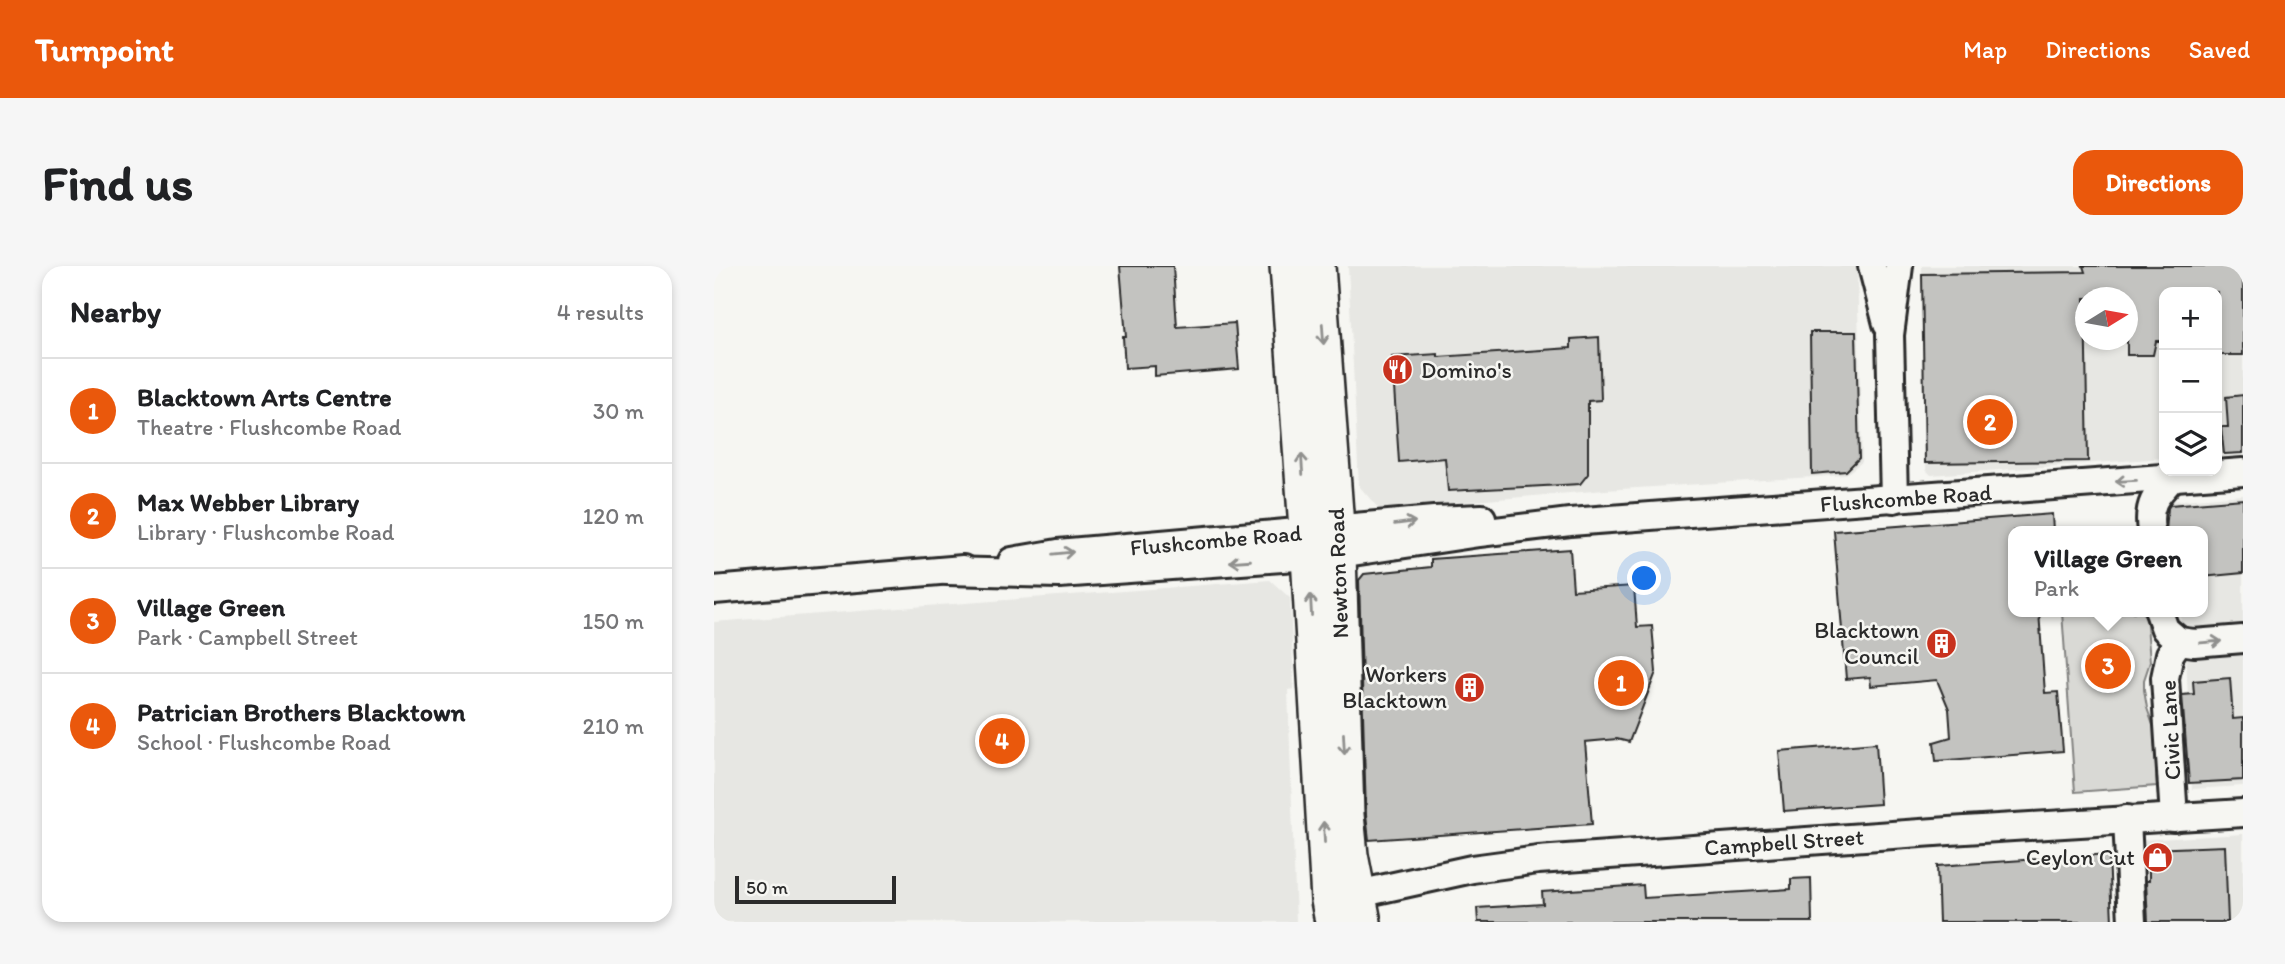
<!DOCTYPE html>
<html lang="en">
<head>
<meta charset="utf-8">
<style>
  :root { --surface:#fff; --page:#f6f6f6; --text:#202124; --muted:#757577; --line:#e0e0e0; --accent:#ea580c }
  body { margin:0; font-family:Itim,sans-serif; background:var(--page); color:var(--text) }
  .controls { position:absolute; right:21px; top:21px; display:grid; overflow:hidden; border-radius:14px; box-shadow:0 4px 10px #0003 }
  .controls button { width:63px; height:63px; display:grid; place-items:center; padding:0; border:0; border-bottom:2px solid var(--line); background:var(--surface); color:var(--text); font:35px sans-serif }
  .compass { position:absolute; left:1361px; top:21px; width:63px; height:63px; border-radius:50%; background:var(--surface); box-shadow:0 4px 10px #0003; rotate:79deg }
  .scale { position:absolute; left:21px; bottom:18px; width:161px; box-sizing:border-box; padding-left:7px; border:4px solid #2b2b2b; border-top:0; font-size:19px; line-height:24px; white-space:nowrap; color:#2b2b2b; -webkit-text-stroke:5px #f6f6f2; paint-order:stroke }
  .you { position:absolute; left:931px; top:313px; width:24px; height:24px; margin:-18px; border:5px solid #fff; border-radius:50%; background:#1a73e8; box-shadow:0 0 0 10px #1a73e833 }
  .badge { display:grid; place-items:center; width:46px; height:46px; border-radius:50%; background:var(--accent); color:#fff; font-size:23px; font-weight:700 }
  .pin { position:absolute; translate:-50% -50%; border:4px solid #fff; box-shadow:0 2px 7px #0006 }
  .popup { position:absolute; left:1294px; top:260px; width:200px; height:91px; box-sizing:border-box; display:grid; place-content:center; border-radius:14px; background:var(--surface); filter:drop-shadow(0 2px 5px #0005); font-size:23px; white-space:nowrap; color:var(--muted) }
  .popup b { font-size:26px; color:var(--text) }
  .popup::after { content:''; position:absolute; left:50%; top:100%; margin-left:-14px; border:14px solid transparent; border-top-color:var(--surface) }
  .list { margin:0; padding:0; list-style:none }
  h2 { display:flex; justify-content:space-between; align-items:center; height:91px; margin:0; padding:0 28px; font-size:30px }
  h2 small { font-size:23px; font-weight:400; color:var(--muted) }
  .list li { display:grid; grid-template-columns:46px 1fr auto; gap:21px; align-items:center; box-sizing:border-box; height:105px; padding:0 28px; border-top:2px solid var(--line) }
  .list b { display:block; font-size:26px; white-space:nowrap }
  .list p { margin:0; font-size:23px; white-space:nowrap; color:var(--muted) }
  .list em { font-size:23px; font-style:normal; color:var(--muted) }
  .icon { flex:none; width:38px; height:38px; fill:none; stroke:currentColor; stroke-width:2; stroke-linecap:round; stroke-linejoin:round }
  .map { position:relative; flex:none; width:1529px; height:656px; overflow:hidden; border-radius:21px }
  header { display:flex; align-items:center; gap:42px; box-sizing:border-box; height:98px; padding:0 35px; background:var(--accent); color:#fff }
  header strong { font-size:33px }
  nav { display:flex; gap:38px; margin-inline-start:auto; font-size:24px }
  .intro { display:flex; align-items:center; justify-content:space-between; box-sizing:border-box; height:168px; padding:0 42px }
  h1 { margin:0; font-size:49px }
  .button { padding:18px 32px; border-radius:21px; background:var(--accent); color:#fff; font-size:24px; font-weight:700 }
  main { display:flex; gap:42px; padding:0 42px }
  aside { flex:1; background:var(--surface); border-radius:21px; box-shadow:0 4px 10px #0003 }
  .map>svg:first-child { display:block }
  .built { fill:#e7e7e3; fill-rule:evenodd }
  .green { fill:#d9d9d5; stroke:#828280; stroke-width:2 }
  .building { fill:#c3c3c0; stroke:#2b2b2b; stroke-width:2 }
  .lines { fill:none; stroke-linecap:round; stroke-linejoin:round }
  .minor-casing { stroke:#2b2b2b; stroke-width:32 }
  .major-casing { stroke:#2b2b2b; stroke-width:38 }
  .minor { stroke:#f6f6f2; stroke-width:26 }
  .major { stroke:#f6f6f2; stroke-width:33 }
  .oneway { stroke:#90908e }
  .labels { text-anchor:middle; stroke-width:5; stroke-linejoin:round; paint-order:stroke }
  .poi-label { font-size:23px; fill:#2b2b2b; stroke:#f6f6f2; text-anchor:end }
  .street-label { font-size:23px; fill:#2b2b2b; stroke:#f6f6f2 }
</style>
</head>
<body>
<header>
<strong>Turnpoint</strong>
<nav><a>Map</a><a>Directions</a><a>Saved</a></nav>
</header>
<div class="intro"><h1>Find us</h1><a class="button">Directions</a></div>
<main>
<aside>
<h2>Nearby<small>4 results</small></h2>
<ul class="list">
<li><span class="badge">1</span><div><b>Blacktown Arts Centre</b><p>Theatre · Flushcombe Road</p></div><em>30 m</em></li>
<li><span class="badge">2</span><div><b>Max Webber Library</b><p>Library · Flushcombe Road</p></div><em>120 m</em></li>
<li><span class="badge">3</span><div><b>Village Green</b><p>Park · Campbell Street</p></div><em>150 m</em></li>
<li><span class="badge">4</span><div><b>Patrician Brothers Blacktown</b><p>School · Flushcombe Road</p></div><em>210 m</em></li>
</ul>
</aside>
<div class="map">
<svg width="1529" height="656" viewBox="0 0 1529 656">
  <rect width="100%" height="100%" fill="#f6f6f2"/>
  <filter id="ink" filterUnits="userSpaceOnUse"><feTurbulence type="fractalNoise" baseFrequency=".0143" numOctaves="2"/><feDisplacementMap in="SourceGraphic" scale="14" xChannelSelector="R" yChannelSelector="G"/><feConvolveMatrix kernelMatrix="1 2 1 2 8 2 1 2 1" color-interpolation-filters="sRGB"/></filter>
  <g filter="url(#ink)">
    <!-- built -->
    <g class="built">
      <path d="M634,0H1143L1148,196L1131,209L891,224L665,243L645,220Z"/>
      <path d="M1208,0H1529V186L1503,188V26H1450V192L1217,209L1212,204ZM1372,32H1414V74H1372Z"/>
      <path d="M1529,229V365L1468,370L1466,346H1488V265H1459L1457,235Z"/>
      <path d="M556,314L576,332L580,423L574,424L582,656H0V356Z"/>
      <path d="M1529,386V520L1478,523L1472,390Z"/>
      <path d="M1529,568V656H1431L1427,574Z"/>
    </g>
    <!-- green -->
    <path class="green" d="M1348,346H1432L1436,396L1430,414V424L1433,442L1440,462L1443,520L1361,526Z"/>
    <!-- building -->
    <g class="building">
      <path d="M406,0H459L463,61L521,57L525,103L441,110V100L411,102L409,71H412Z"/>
      <path d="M1369,0H1529V89H1503V26H1450V75H1442L1439,89H1413V32H1371L1374,195L1211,197L1208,8L1371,6Z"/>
      <path d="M1096,66H1142L1145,192L1132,205L1098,208Z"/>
      <path d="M885,71L887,134L874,135V208L866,218L734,225L731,192L685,196L678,91L724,88V91L857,82V73Z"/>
      <path d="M1529,129V187L1510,188L1507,161H1514L1512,131Z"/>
      <path d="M1529,233V307L1488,311V265H1452L1454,242L1456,239Z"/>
      <path d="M1338,248L1339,265H1299V346H1325L1331,427L1344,426L1349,485L1222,495L1220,476L1237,471L1235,443L1223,414L1157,420L1156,411L1132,413L1120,265Z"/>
      <path d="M856,283L859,324L920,320L923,361L938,360L942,406L915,476L903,473L871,476L878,558L655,574L652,548L645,314L650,308L717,301V293Z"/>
      <path d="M1516,412L1519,453L1529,452V514L1475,517L1468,429L1480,428L1479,415Z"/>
      <path d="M1162,477L1166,538L1070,545L1065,485Z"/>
      <path d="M1511,580L1514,656H1434L1432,615H1435V583Z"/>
      <path d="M1395,588L1398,656H1225L1223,600Z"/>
      <path d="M1097,612L1098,656H764L763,642L829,638L828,626L929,619L930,632L1077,623V613Z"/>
    </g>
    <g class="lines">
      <defs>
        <g id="minor">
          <path d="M1158,0L1173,58"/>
          <path d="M1180,233L1176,69L1185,0"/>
          <path d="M1437,265C1433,239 1441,230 1458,212"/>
          <path d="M298,295L344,287L720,254L768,252"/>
          <path d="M233,305L345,308L625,288L765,267L856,256L1529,206"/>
          <path d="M0,324L249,303"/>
          <path d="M1445,346L1451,363L1465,375"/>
          <path d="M1465,375L1480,377L1529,373"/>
          <path d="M1460,552L1451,412L1456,388L1465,375"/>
          <path d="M1413,553L1418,656"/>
          <path d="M626,632L758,603L824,594L1235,565L1529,547"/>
        </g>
        <g id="major">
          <path d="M573,0L594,290L614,634L618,656"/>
          <path d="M604,0L625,288L633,549L637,589L650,656"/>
        </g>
      </defs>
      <!-- minor casing -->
      <use href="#minor" class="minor-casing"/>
      <!-- major casing -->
      <use href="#major" class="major-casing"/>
      <!-- minor -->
      <use href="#minor" class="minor"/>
      <!-- major -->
      <use href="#major" class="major"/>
    </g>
    <!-- one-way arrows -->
    <defs><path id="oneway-shaft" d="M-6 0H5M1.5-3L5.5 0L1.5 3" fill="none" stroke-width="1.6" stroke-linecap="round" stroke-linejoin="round" transform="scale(1.75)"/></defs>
    <g class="oneway">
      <use href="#oneway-shaft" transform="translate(609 68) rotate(86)"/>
      <use href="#oneway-shaft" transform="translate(588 198) rotate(-94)"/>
      <use href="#oneway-shaft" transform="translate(1412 215) rotate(177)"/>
      <use href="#oneway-shaft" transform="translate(691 257) rotate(-7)"/>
      <use href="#oneway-shaft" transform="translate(349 287) rotate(-6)"/>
      <use href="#oneway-shaft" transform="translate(526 295) rotate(176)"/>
      <use href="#oneway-shaft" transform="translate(597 339) rotate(-93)"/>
      <use href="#oneway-shaft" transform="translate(1497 376) rotate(-5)"/>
      <use href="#oneway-shaft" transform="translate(630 478) rotate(87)"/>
      <use href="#oneway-shaft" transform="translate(610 566) rotate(-93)"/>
    </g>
  </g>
  <!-- icons -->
  <defs>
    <symbol id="restaurant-disc" viewBox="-11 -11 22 22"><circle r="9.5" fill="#c8321e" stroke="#f6f6f2"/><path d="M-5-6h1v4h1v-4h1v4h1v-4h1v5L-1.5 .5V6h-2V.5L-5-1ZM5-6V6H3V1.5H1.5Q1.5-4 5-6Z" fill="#fff"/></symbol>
    <symbol id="building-disc" viewBox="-11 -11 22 22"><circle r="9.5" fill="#c8321e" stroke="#f6f6f2"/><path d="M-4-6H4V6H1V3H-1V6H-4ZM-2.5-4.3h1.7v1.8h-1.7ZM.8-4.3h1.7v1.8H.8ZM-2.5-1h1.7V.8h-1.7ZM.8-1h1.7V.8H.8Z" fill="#fff"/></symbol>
    <symbol id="shop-disc" viewBox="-11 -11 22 22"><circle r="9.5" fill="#c8321e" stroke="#f6f6f2"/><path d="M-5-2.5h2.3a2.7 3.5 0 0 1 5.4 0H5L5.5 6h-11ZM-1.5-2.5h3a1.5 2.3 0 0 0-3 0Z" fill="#fff"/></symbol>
  </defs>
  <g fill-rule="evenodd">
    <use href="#restaurant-disc" x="666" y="86" width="35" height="35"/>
    <use href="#building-disc" x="1210" y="360" width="35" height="35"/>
    <use href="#building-disc" x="738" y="404" width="35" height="35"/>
    <use href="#shop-disc" x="1426" y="574" width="35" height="35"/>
  </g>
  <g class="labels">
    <!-- poi labels -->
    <g class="poi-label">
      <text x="707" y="112" text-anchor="start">Domino's</text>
      <text x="1205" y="372">Blacktown<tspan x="1205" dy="26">Council</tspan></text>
      <text x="733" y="416">Workers<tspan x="733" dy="26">Blacktown</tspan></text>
      <text x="1421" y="599">Ceylon Cut</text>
    </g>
    <!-- street labels -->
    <g class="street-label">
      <text transform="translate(1192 232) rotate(-4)" y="8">Flushcombe Road</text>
      <text transform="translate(502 274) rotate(-5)" y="8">Flushcombe Road</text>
      <text transform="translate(624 307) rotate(-92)" y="8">Newton Road</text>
      <text transform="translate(1456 464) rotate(-93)" y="8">Civic Lane</text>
      <text transform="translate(1070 576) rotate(-4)" y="8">Campbell Street</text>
    </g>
  </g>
</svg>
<div class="controls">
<button>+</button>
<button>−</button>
<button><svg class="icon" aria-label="layers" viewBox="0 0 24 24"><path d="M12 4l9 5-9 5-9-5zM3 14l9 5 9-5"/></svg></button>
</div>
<svg class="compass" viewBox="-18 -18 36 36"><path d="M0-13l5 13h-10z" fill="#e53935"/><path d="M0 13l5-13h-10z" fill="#757577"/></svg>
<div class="scale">50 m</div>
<div class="you"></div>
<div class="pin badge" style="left:907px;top:417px">1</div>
<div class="pin badge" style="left:1276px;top:156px">2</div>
<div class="pin badge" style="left:1394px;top:400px">3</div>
<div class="popup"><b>Village Green</b>Park</div>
<div class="pin badge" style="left:288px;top:475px">4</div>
</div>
</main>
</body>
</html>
